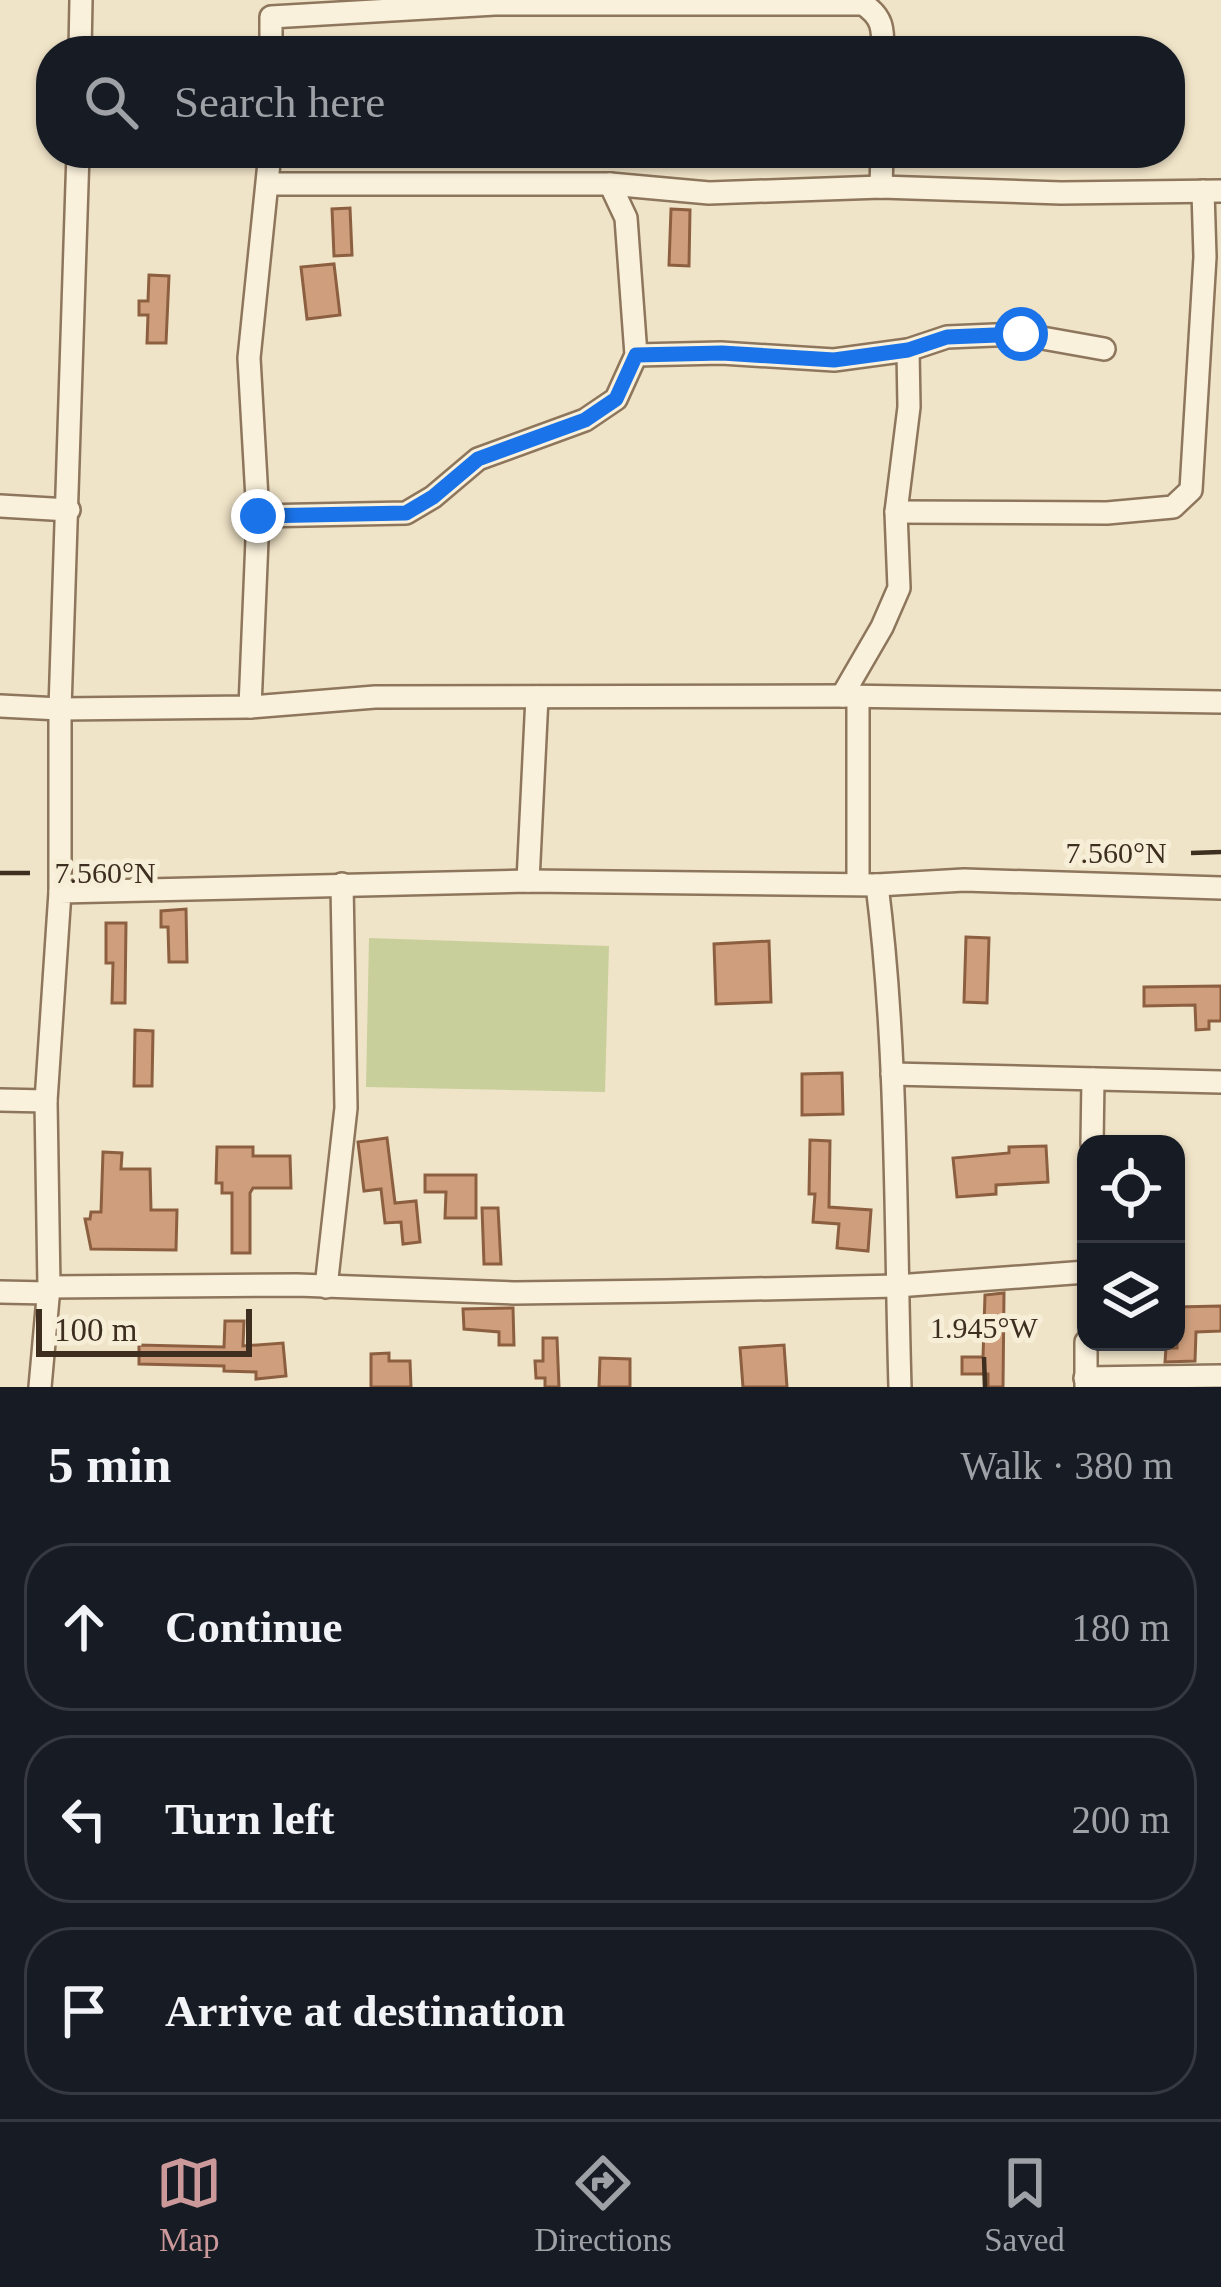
<!DOCTYPE html>
<html lang="en">
<head>
<meta charset="utf-8">
<style>
  :root { --surface:#171b24; --page:#242831; --text:#f1f3f6; --muted:#9ea1a6; --line:#363941; --accent:#cc999b }
  body { margin:0; font-family:"Times New Roman",serif; background:var(--page); color:var(--text) }
  .controls { position:absolute; right:36px; bottom:36px; display:grid; overflow:hidden; border-radius:24px; box-shadow:0 3px 9px #0004 }
  .controls button { width:108px; height:108px; display:grid; place-items:center; padding:0; border:0; border-bottom:3px solid var(--line); background:var(--surface); color:var(--text); font:60px sans-serif }
  .scale { position:absolute; left:36px; bottom:30px; width:216px; box-sizing:border-box; padding-left:12px; border:6px solid #3d2e20; border-top:0; font-size:33px; line-height:42px; white-space:nowrap; color:#3d2e20; -webkit-text-stroke:9px #f7eed8; paint-order:stroke }
  .stop { position:absolute; width:36px; height:36px; margin:-27px; border:9px solid #1a73e8; border-radius:50%; background:#fff }
  .stop.end { background:#1a73e8; border-color:#fff; box-shadow:0 3px 12px #0008 }
  .list { margin:0; padding:0; list-style:none }
  h2 { display:flex; justify-content:space-between; align-items:center; height:156px; margin:0; padding:0 48px; font-size:51px }
  h2 small { font-size:39px; font-weight:400; color:var(--muted) }
  .list li { display:grid; grid-template-columns:78px 1fr auto; gap:36px; align-items:center; box-sizing:border-box; height:168px; margin:0 24px 24px; padding:0 24px; border:3px solid var(--line); border-radius:48px }
  .list b { display:block; font-size:45px; white-space:nowrap }
  .list em { font-size:39px; font-style:normal; color:var(--muted) }
  .icon { flex:none; width:66px; height:66px; fill:none; stroke:currentColor; stroke-width:2; stroke-linecap:round; stroke-linejoin:round }
  .map { position:relative; flex:none; width:1221px; height:1387px; overflow:hidden }
  .search { position:absolute; background:var(--surface); box-shadow:0 3px 9px #0004; left:36px; right:36px; top:36px; height:132px; display:flex; align-items:center; gap:30px; box-sizing:border-box; padding:0 42px; border-radius:48px; color:var(--muted); font-size:45px }
  .sheet { height:732px; background:var(--surface) }
  nav { display:flex; justify-content:space-around; align-items:center; box-sizing:border-box; height:168px; border-top:3px solid var(--line); background:var(--surface); font-size:33px; color:var(--muted) }
  nav a { display:grid; justify-items:center; gap:6px }
  nav .on { color:var(--accent) }
  .map>svg:first-child { display:block }
  .green { fill:#c9cf9b }
  .building { fill:#cf9f7d; stroke:#8d5f41; stroke-width:3 }
  .lines { fill:none; stroke-linecap:round; stroke-linejoin:round }
  .minor-casing { stroke:#8d765c; stroke-width:26 }
  .minor { stroke:#faf1dc; stroke-width:21 }
  .route { stroke:#1a73e8; stroke-width:15 }
  .ticks { fill:none; stroke:#3d2e20; stroke-width:4.5 }
  .ticks-label { font-size:30px; text-anchor:middle; fill:#3d2e20; stroke:#f7eed8; stroke-width:10; stroke-linejoin:round; paint-order:stroke }
</style>
</head>
<body>
<div class="map">
<svg width="1221" height="1387" viewBox="0 0 1221 1387">
  <rect width="100%" height="100%" fill="#f0e4c8"/>
  <!-- green -->
  <path class="green" d="M369,938L609,946L605,1092L366,1087Z"/>
  <!-- building -->
  <g class="building">
    <path d="M350,208L352,255L334,256L332,209Z"/>
    <path d="M671,209L690,210L689,266L669,265Z"/>
    <path d="M334,264L340,315L307,319L301,267Z"/>
    <path d="M149,275L169,276L166,343H147L148,315H139V301H148Z"/>
    <path d="M186,909L187,962H169L168,927H161V911Z"/>
    <path d="M106,923H126L125,1003H112L113,963H106Z"/>
    <path d="M966,937L989,938L987,1003L964,1002Z"/>
    <path d="M769,941L771,1002L716,1004L714,944Z"/>
    <path d="M1221,986V1021H1209V1029L1196,1030L1195,1005L1144,1006V987Z"/>
    <path d="M135,1030L153,1031L152,1086H134Z"/>
    <path d="M842,1073L843,1114L802,1115V1074Z"/>
    <path d="M387,1138L395,1203L416,1201L420,1242L403,1244L401,1222L385,1223L381,1189L364,1191L358,1142Z"/>
    <path d="M810,1140L830,1141L829,1207L871,1210L868,1251L837,1248L839,1224L813,1222L815,1194H809Z"/>
    <path d="M1046,1146L1048,1182L996,1185V1194L957,1197L953,1158L1009,1153V1147Z"/>
    <path d="M217,1147H253V1156H290L291,1188H253L250,1193V1253H232V1193H222V1183H216Z"/>
    <path d="M103,1152L122,1153L121,1169H150L151,1210H177L176,1250L91,1249L85,1219H90L91,1212H101Z"/>
    <path d="M425,1175H476V1218H445L446,1192H425Z"/>
    <path d="M482,1208H498L501,1264H484Z"/>
    <path d="M1004,1293L1003,1387H988V1374H962V1357H983L985,1295Z"/>
    <path d="M1221,1306V1331L1196,1332L1195,1361L1165,1362L1166,1348H1177L1176,1307Z"/>
    <path d="M513,1308L514,1345H499V1332L464,1329L463,1309Z"/>
    <path d="M225,1321H244L243,1346L283,1343L286,1376L256,1379V1372L224,1371V1366L139,1364V1345L224,1347Z"/>
    <path d="M543,1338H557L559,1387H545V1378H536L535,1361H543Z"/>
    <path d="M784,1345L787,1387H743L740,1348Z"/>
    <path d="M389,1353V1361H410L411,1387H371V1354Z"/>
    <path d="M600,1358L630,1359V1387H599Z"/>
  </g>
  <g class="lines">
    <defs>
      <g id="minor">
        <path d="M80,51L81,0"/>
        <path d="M271,51V17L495,4H863C883,17 883,29 883,51"/>
        <path d="M270,184H610L709,193L881,187L1061,193L1221,191"/>
        <path d="M881,187L882,153"/>
        <path d="M636,355L721,353L834,360L908,350L947,337L1020,334L1104,349"/>
        <path d="M0,506L69,510"/>
        <path d="M896,512L1107,513L1173,507L1191,490L1205,257L1203,191"/>
        <path d="M258,516L406,513L433,497L478,459L585,420L616,399L636,355L626,218L610,184"/>
        <path d="M842,696L882,627L899,588L896,512L909,407L908,350"/>
        <path d="M0,706L60,709L250,707L375,697L842,696L1221,702"/>
        <path d="M250,707L258,516L249,358L270,153"/>
        <path d="M528,881L537,697"/>
        <path d="M858,883V696"/>
        <path d="M877,885C898,1051 895,1220 900,1387"/>
        <path d="M60,892V709L78,153"/>
        <path d="M892,1074L1221,1082"/>
        <path d="M0,1100L46,1101"/>
        <path d="M1092,1144L1093,1079"/>
        <path d="M49,1287L297,1285L514,1293L665,1291L897,1286L1086,1272"/>
        <path d="M326,1287L346,1108L342,884"/>
        <path d="M0,1292L48,1293"/>
        <path d="M1085,1378L1221,1376"/>
        <path d="M40,1387L49,1287L46,1101L60,892L528,881L877,885L964,880L1221,888"/>
        <path d="M1086,1387V1342"/>
      </g>
    </defs>
    <!-- minor casing -->
    <use href="#minor" class="minor-casing"/>
    <!-- minor -->
    <use href="#minor" class="minor"/>
  </g>
  <g class="lines">
    <!-- route -->
    <path class="route" d="M258,516L406,513L433,497L478,459L585,420L616,399L636,355L722,353L834,360L908,350L947,337L1021,334"/>
  </g>
  <!-- ticks -->
  <path class="ticks" d="M1191,853L1221,852M0,873H30M984,1357L985,1387"/>
  <g class="ticks-label">
    <text x="1116" y="863">7.560°N</text>
    <text x="105" y="883">7.560°N</text>
    <text x="984" y="1338">1.945°W</text>
  </g>
</svg>
<div class="controls">
<button><svg class="icon" aria-label="locate" viewBox="0 0 24 24"><circle cx="12" cy="12" r="6"/><path d="M12 2v4M12 18v4M2 12h4M18 12h4"/></svg></button>
<button><svg class="icon" aria-label="layers" viewBox="0 0 24 24"><path d="M12 4l9 5-9 5-9-5zM3 14l9 5 9-5"/></svg></button>
</div>
<div class="scale">100 m</div>
<div class="stop" style="left:1021px;top:334px"></div>
<div class="stop end" style="left:258px;top:516px"></div>
<div class="search"><svg class="icon" aria-label="search" viewBox="0 0 24 24"><circle cx="10" cy="10" r="6"/><path d="M15 15l6 6"/></svg>Search here</div>
</div>
<section class="sheet">
<h2>5 min<small>Walk · 380 m</small></h2>
<ul class="list">
<li><svg class="icon" aria-label="ahead" viewBox="0 0 24 24"><path d="M12 20V5M6 11l6-6 6 6"/></svg><div><b>Continue</b></div><em>180 m</em></li>
<li><svg class="icon" aria-label="left" viewBox="0 0 24 24"><path d="M17 20v-9H6M10 6l-5 5 5 5"/></svg><div><b>Turn left</b></div><em>200 m</em></li>
<li><svg class="icon" aria-label="arrive" viewBox="0 0 24 24"><path d="M6 21V4h12l-3 4 3 4H6"/></svg><div><b>Arrive at destination</b></div></li>
</ul>
</section>
<nav>
<a class="on"><svg class="icon" aria-label="map" viewBox="0 0 24 24"><path d="M3 6l6-2 6 2 6-2v14l-6 2-6-2-6 2zM9 4v14M15 6v14"/></svg>Map</a>
<a><svg class="icon" aria-label="directions" viewBox="0 0 24 24"><path d="M12 3l9 9-9 9-9-9zM9 14v-3h6M13 9l2 2-2 2"/></svg>Directions</a>
<a><svg class="icon" aria-label="saved" viewBox="0 0 24 24"><path d="M7 4h10v16l-5-4-5 4z"/></svg>Saved</a>
</nav>
</body>
</html>
